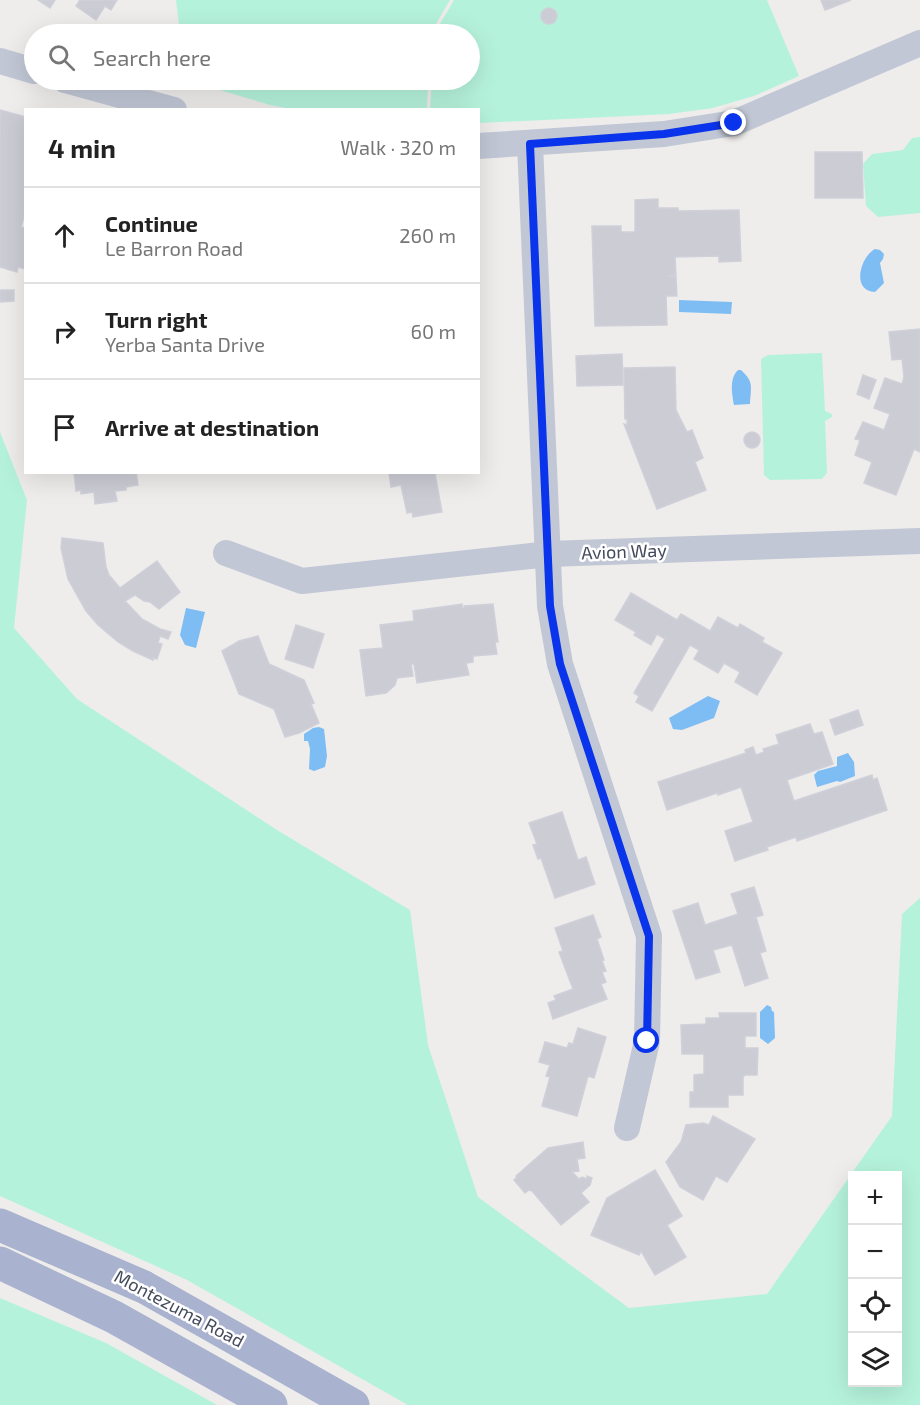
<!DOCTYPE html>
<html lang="en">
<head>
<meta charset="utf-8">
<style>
  :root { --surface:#fff; --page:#f6f6f6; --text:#222; --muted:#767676; --line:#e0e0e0 }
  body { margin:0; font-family:"Exo 2",sans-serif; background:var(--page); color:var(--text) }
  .controls { position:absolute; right:18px; bottom:18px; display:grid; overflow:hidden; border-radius:0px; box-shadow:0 6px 24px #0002 }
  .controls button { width:54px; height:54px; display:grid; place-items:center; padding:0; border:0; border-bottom:2px solid var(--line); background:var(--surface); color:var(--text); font:30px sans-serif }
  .stop { position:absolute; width:18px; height:18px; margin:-14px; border:4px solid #0a34eb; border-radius:50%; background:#fff }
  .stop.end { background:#0a34eb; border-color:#fff; box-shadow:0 2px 6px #0008 }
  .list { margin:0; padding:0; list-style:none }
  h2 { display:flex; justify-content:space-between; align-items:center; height:78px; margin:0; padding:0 24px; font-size:26px }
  h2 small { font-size:20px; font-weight:400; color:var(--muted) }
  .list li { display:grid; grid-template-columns:39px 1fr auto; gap:18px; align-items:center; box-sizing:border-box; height:96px; padding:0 24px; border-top:2px solid var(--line) }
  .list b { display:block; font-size:22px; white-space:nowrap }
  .list p { margin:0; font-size:20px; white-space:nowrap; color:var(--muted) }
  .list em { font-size:20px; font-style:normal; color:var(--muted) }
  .icon { flex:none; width:33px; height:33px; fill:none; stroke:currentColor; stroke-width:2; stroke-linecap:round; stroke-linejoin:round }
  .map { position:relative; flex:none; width:920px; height:1405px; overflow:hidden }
  .search { position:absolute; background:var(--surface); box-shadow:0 6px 24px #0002; left:24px; top:24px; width:456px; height:66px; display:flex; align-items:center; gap:15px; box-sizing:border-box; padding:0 21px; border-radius:33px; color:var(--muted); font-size:22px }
  .panel { position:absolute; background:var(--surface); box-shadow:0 6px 24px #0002; left:24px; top:108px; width:456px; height:366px; border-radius:0px }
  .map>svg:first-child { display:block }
  .green { fill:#b5f2dc; fill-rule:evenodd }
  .water { fill:#7ebdf3 }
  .building { fill:#ccccd5; stroke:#cfd0d9; stroke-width:1.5 }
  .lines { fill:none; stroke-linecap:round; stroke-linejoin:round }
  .street { stroke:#c1c7d5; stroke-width:26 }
  .primary { stroke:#a9b2ce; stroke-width:33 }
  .route { stroke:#0a34eb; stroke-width:8 }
  .labels { text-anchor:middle; stroke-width:5; stroke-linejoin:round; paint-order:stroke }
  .street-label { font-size:18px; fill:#434a5b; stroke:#fff }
</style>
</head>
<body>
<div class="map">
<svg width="920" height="1405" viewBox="0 0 920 1405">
  <rect width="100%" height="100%" fill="#efedec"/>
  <!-- green -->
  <g class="green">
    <path d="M176,0H450L430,34H180Z"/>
    <path d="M454,0H767L799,76L754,96L713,108L669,114L479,123L478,110L430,109L432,80H470V34H434Z"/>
    <path d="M186,80H428L427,109H291L270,105Z"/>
    <path d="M920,137V213L878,217L866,206L863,164L872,154L903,150L912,138Z"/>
    <path d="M822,353L825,411L832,414V417L825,421L827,473L822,479L770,480L764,475L761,359L768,355Z"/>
    <path d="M0,432L27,500L14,628L77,699L277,830L410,910L428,1045L478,1197L629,1308L767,1294L892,1116L902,914L920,898V1405H408L187,1280L0,1196ZM852,1176H898V1382H852Z"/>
    <path d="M0,1298L106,1343L217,1405H0Z"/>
  </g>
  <!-- water -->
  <g class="water">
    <path d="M875,249L880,250L884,254L883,259L880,263L884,283L875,292C851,291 860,257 875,249Z"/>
    <path d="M679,300L732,302L731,314L679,312Z"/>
    <path d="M738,370H741C754,382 751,386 750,404L734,405C732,393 729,379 738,370Z"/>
    <path d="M186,608L205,612L196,648L185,645L180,635Z"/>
    <path d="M708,696L720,701L714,718L682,730L673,729L669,718Z"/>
    <path d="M319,727L324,729L327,756L325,767L314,771L309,769L310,749L308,741H304V734L313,728Z"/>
    <path d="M848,753L854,762L855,776L840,782L837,781L817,787L814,775L818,771L837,766V757Z"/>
    <path d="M767,1005L771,1007L772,1011L774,1012L775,1038L768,1044L760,1038V1012Z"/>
  </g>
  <!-- building -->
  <g class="building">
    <path d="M38,0H55L50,8Z"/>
    <path d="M80,0H117L111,10L105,6L96,20L76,6Z"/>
    <path d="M821,0H851L825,10Z"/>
    <circle cx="549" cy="16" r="8"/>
    <path d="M0,110L26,117V209L21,227L26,228V269L18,267L17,272L0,267Z"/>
    <path d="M815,152H862L863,198H815Z"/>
    <path d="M658,199V208H678V211L739,210L741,261L719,262V256L675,257L676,276H666L676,277L677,296H666L667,325L595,326L592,226H621V232H635V200Z"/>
    <path d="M0,290H14V301L0,302Z"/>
    <path d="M920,329V452L914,449L896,495L864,483L872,462L855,455L860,440L855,439L863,422L884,430L890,414L874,408L885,378L902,384L904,377L902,359L892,360L889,332Z"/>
    <path d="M622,354L623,385L577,386L576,356Z"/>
    <path d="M675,367L676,410L687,432L692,430L703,458L695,462L706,490L657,509L624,424L627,425V419H625L624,368Z"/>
    <path d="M863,375L876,380L869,399L857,394Z"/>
    <circle cx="752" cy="440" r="8"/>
    <path d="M74,472H136L138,485L126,487V490L115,491L117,501L95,504L94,492L81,494V490L76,491Z"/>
    <path d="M389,472H442L435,474L442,512L413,517L412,512L407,513L401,485L391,487Z"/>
    <path d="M62,538L103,543L106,567L109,575L120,588L157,561L180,592L159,609L150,602L144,601L135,595L125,601L142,619L160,629L171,632L168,639L160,636L158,643L162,644L157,659L153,658V660L133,651L118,642L98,625L86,611L68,579L61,548Z"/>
    <path d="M631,593L677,620L681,614L710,631L718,617L738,628L740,624L764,638L762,642L782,653L757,695L735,682L740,672L724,663L718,673L694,659L699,650L690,645L652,711L636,702L639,696L634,693L665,639L657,634L651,645L634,635L636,632L615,620Z"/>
    <path d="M462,604V608H465L464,606L493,604L498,642H495L497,654L473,656V662L466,663L469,675L417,683L414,664H411L413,676L397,678L395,685L386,693L366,696L360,650L383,648L380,625L414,621L413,611Z"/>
    <path d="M296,625L324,634L313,668L285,659Z"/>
    <path d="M258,636L269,664L304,680L314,703L311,704L319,723L299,733L285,737L274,709L239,694L222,651L239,641Z"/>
    <path d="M858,710L863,725L835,735L830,720Z"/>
    <path d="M810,724L814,734L822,732L833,764L787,780L794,801L872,775L873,780L877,778L887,810L797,841L796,837L767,847L768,850L735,861L725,831L753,822L741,787L718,795L717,793L667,810L658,782L746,753L745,750L753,747L756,755L764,752L763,749L779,744L776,735Z"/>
    <path d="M562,812L578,860L586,857L595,884L555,898L541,858L538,859L533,845L537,844L529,823Z"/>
    <path d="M754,887L763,915L756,917L766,951L760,953L768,978L745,986L732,945L713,950L720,972L696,979L673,911L698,903L705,925L738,914L731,894Z"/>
    <path d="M593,915L601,937L597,939L604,960L602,961L606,971L602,972L606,982L601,984L607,999L553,1019L548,1003L556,1000L554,996L573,989L559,952L563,951L555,928Z"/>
    <path d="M719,1013H756V1036H745V1048H758L757,1075H745L743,1077V1095H728V1107H690V1092H694V1075L704,1074V1054H682L681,1025L706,1024V1018H720Z"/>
    <path d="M578,1028L606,1037L594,1078L588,1076L577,1116L542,1106L550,1077L546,1076L550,1065L539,1062L545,1042L567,1048L569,1043L573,1044Z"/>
    <path d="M713,1116L755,1139L727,1182L716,1176L703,1200L680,1187L666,1162L681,1142L686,1125L703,1123L709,1125Z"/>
    <path d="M583,1142L585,1158L577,1159L579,1171L572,1172L579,1179L582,1177L587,1179V1176L592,1178L590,1185L581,1193L589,1202L561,1225L532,1191L529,1190L525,1193L514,1180L517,1177L516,1176L548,1148Z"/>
    <path d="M655,1170L682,1216L667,1225L686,1257L655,1275L641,1251L639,1255L591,1235L607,1198Z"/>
  </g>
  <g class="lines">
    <!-- street -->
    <g class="street">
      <path d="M0,61L34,71"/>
      <path d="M65,80L174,110"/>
      <path d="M530,144L550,606L560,664L649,936L647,1041L627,1128"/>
      <path d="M478,146L664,134L734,123L920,43"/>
      <path d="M226,553L302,581L549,554L920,541"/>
    </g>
    <!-- primary -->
    <g class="primary">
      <path d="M0,1225L144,1287L353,1405"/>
      <path d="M0,1263L114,1317L271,1405"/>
    </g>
  </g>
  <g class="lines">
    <!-- route -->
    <path class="route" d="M647,1041L649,936L560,664L550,606L530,144L664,134L734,123"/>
  </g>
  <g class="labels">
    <!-- street labels -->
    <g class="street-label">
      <text transform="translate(624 552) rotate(-2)" y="6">Avion Way</text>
      <text transform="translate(179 1309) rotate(28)" y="6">Montezuma Road</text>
    </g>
  </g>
</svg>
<div class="controls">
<button>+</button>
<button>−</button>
<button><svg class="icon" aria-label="locate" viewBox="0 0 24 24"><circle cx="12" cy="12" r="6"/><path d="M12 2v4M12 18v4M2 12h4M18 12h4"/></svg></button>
<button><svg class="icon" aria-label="layers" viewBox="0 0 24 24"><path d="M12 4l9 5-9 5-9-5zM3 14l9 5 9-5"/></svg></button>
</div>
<div class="stop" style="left:647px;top:1041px"></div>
<div class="stop end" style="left:734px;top:123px"></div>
<div class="search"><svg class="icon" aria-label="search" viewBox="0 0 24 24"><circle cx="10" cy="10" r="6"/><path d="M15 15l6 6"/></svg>Search here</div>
<section class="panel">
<h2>4 min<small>Walk · 320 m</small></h2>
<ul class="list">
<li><svg class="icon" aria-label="ahead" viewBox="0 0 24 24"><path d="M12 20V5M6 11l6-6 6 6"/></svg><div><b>Continue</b><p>Le Barron Road</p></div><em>260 m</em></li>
<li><svg class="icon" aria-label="right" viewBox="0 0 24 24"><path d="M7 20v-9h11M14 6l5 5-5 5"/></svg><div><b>Turn right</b><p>Yerba Santa Drive</p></div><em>60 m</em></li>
<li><svg class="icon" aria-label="arrive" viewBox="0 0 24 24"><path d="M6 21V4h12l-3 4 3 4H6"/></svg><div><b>Arrive at destination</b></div></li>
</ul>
</section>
</div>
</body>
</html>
